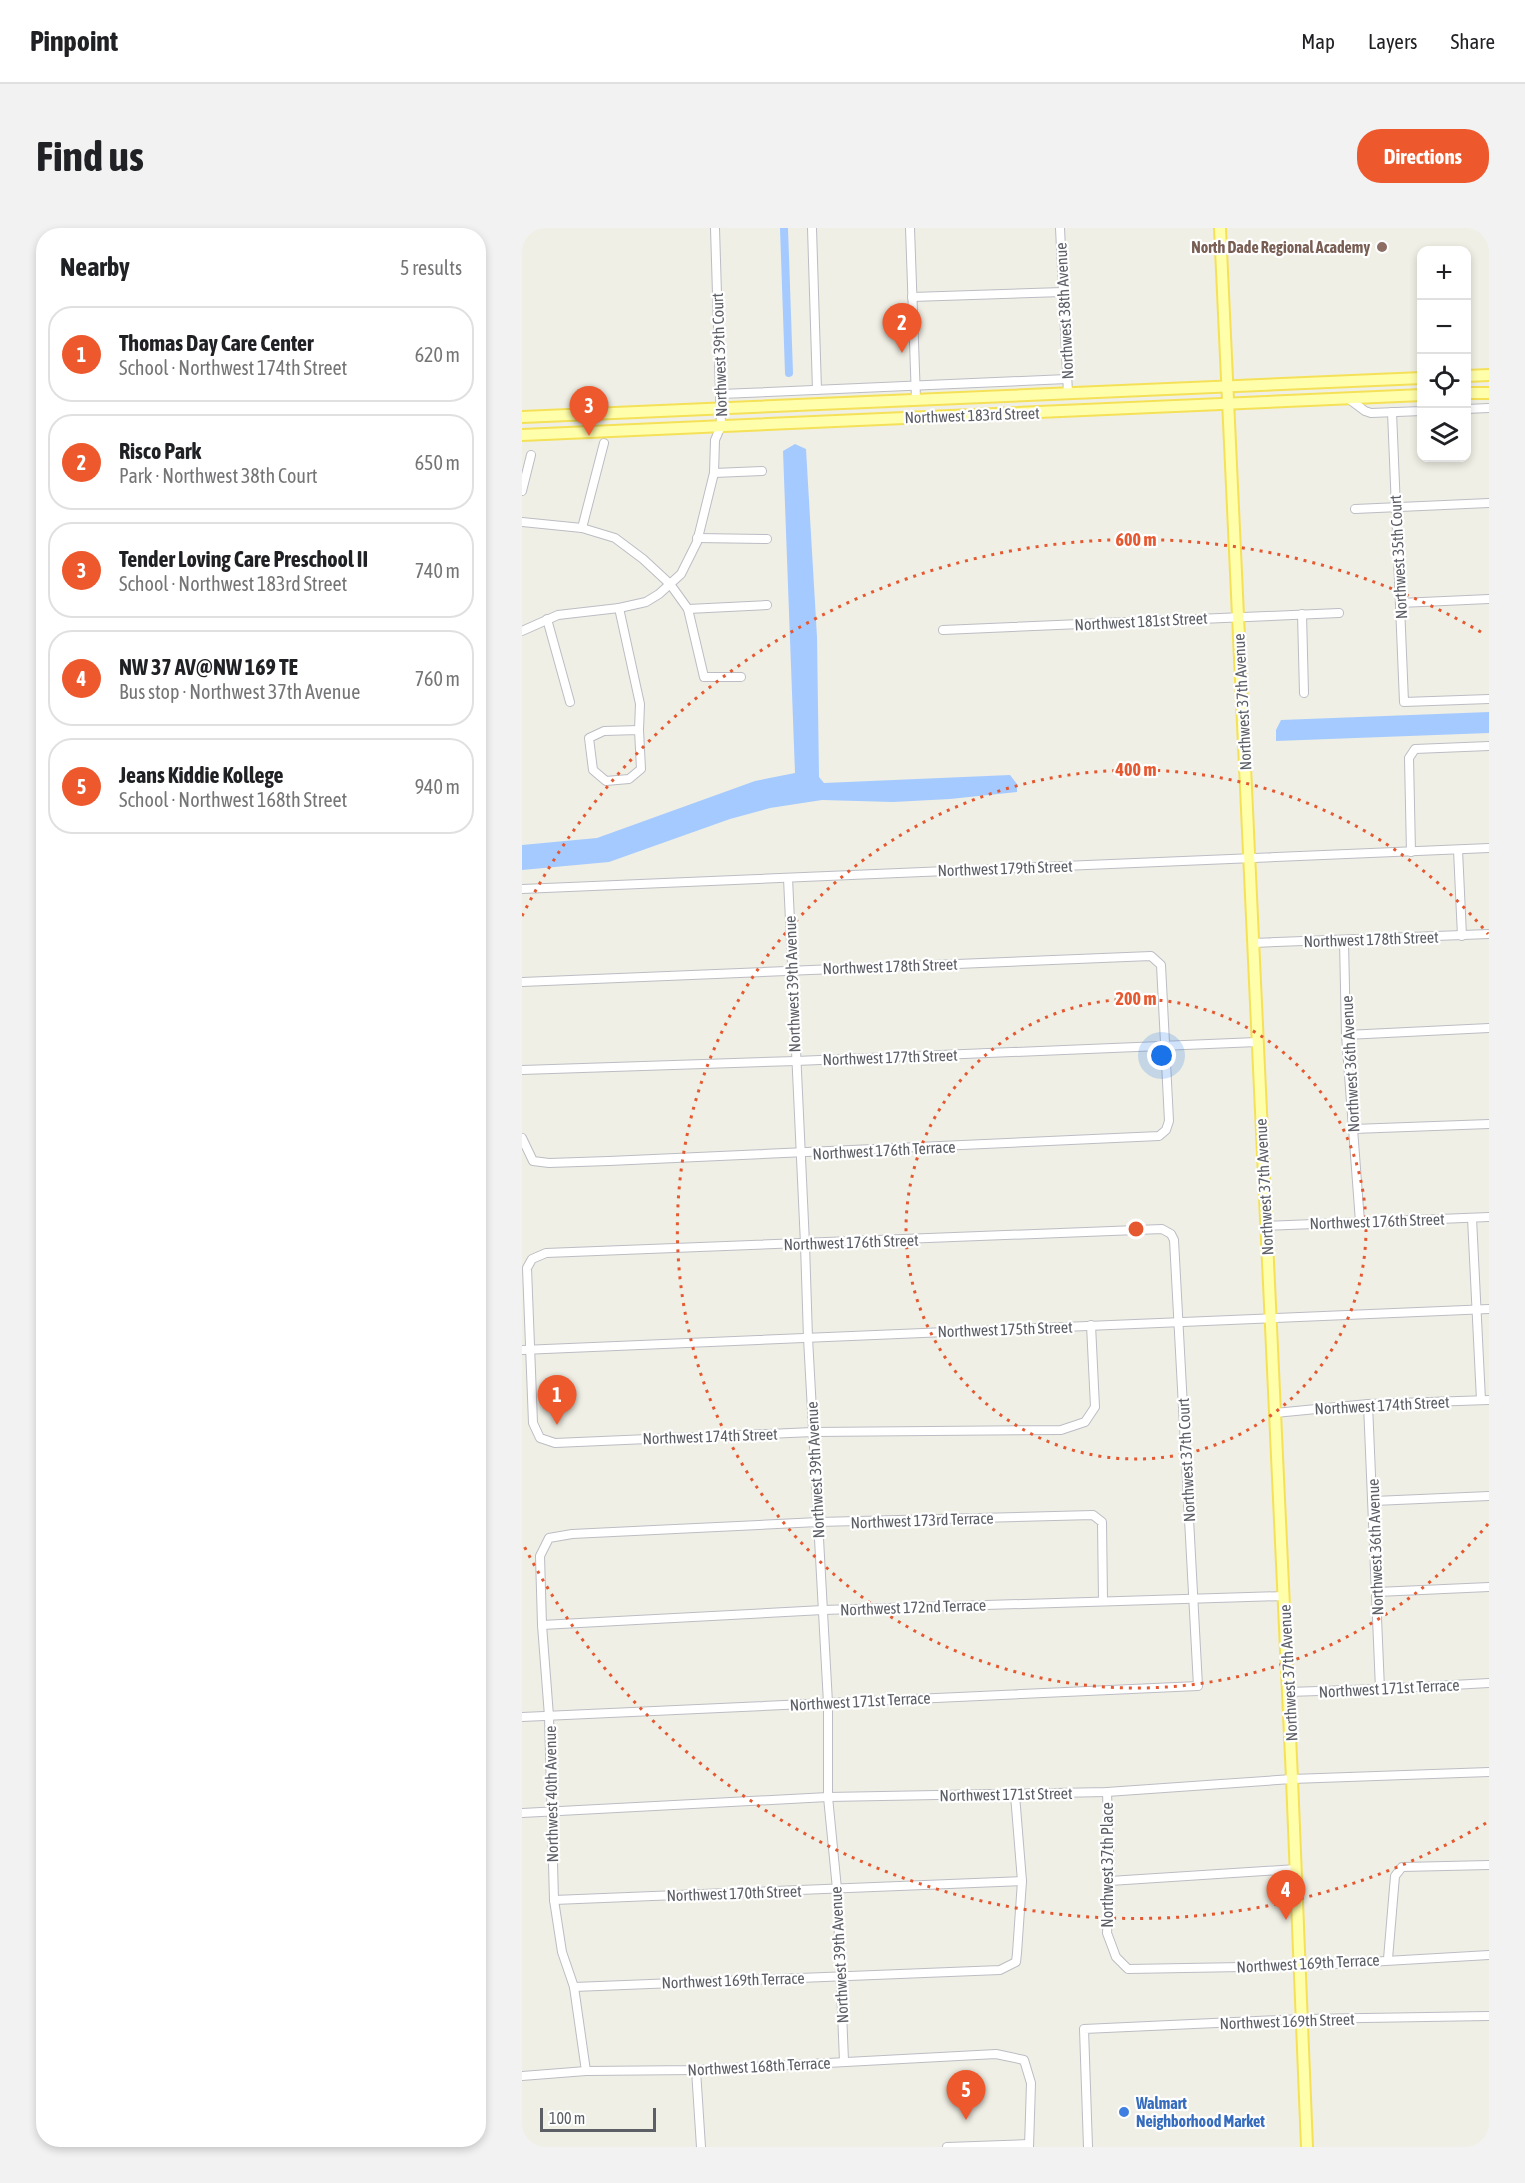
<!DOCTYPE html>
<html lang="en">
<head>
<meta charset="utf-8">
<style>
  :root { --surface:#fff; --page:#f2f2f2; --text:#202124; --muted:#757577; --line:#e0e0e0; --accent:#ed592d }
  body { margin:0; font-family:"Asap Condensed",sans-serif; background:var(--page); color:var(--text) }
  .controls { position:absolute; right:18px; top:18px; display:grid; overflow:hidden; border-radius:12px; box-shadow:0 3px 9px #0003 }
  .controls button { width:54px; height:54px; display:grid; place-items:center; padding:0; border:0; border-bottom:2px solid var(--line); background:var(--surface); color:var(--text); font:30px sans-serif }
  .scale { position:absolute; left:18px; bottom:15px; width:116px; box-sizing:border-box; padding-left:6px; border:3px solid #5c5f66; border-top:0; font-size:16px; line-height:21px; white-space:nowrap; color:#5c5f66; -webkit-text-stroke:4px #fff; paint-order:stroke }
  .you { position:absolute; left:640px; top:828px; width:21px; height:21px; margin:-15px; border:4px solid #fff; border-radius:50%; background:#1a73e8; box-shadow:0 0 0 9px #1a73e833 }
  .badge { display:grid; place-items:center; width:39px; height:39px; border-radius:50%; background:var(--accent); color:#fff; font-size:20px; font-weight:700 }
  .pin { position:absolute; translate:-50% -50px; filter:drop-shadow(0 2px 3px #0008) }
  .pin::after { content:''; position:absolute; top:32px; width:21px; height:18px; background:inherit; clip-path:polygon(0 0,100% 0,50% 100%) }
  .list { margin:0; padding:0; list-style:none }
  h2 { display:flex; justify-content:space-between; align-items:center; height:78px; margin:0; padding:0 24px; font-size:26px }
  h2 small { font-size:20px; font-weight:400; color:var(--muted) }
  .list li { display:grid; grid-template-columns:39px 1fr auto; gap:18px; align-items:center; box-sizing:border-box; height:96px; margin:0 12px 12px; padding:0 12px; border:2px solid var(--line); border-radius:24px }
  .list b { display:block; font-size:22px; white-space:nowrap }
  .list p { margin:0; font-size:20px; white-space:nowrap; color:var(--muted) }
  .list em { font-size:20px; font-style:normal; color:var(--muted) }
  .icon { flex:none; width:33px; height:33px; fill:none; stroke:currentColor; stroke-width:2; stroke-linecap:round; stroke-linejoin:round }
  .map { position:relative; flex:none; width:967px; height:1919px; overflow:hidden; border-radius:24px }
  header { display:flex; align-items:center; gap:36px; box-sizing:border-box; height:84px; padding:0 30px; background:var(--surface); border-bottom:2px solid var(--line) }
  header strong { font-size:28px }
  nav { display:flex; gap:33px; margin-inline-start:auto; font-size:21px }
  .intro { display:flex; align-items:center; justify-content:space-between; box-sizing:border-box; height:144px; padding:0 36px }
  h1 { margin:0; font-size:42px }
  .button { padding:15px 27px; border-radius:24px; background:var(--accent); color:#fff; font-size:21px; font-weight:700 }
  main { display:flex; gap:36px; padding:0 36px }
  aside { flex:1; background:var(--surface); border-radius:24px; box-shadow:0 3px 9px #0003 }
  .map>svg:first-child { display:block }
  .water { fill:#a5caff }
  .lines { fill:none; stroke-linecap:round; stroke-linejoin:round }
  .canal { stroke:#a5caff; stroke-width:8 }
  .minor-casing { stroke:#bcbdc4; stroke-width:10 }
  .major-casing { stroke:#f5e158; stroke-width:14 }
  .minor { stroke:#fff; stroke-width:8 }
  .major { stroke:#fffeaa; stroke-width:10 }
  .ring { fill:none; stroke:#e65930; stroke-width:3; stroke-dasharray:3 6 }
  .education-dot { fill:#8d6e63; stroke:#fff; stroke-width:2 }
  .shop-dot { fill:#3f7fe0; stroke:#fff; stroke-width:2 }
  .labels { text-anchor:middle; stroke-width:4.5; stroke-linejoin:round; paint-order:stroke }
  .education-label { font-size:16px; font-weight:bold; fill:#785e54; stroke:#fff; text-anchor:end }
  .street-label { font-size:16px; fill:#5c5f66; stroke:#fff }
  .shop-label { font-size:16px; font-weight:bold; fill:#366cbe; stroke:#fff; text-anchor:start }
  .centre { fill:#e65930; stroke:#fff; stroke-width:3 }
  .ring-label { font-size:18px; text-anchor:middle; font-weight:bold; fill:#e65930; stroke:#fff; stroke-width:4.5; stroke-linejoin:round; paint-order:stroke }
</style>
</head>
<body>
<header>
<strong>Pinpoint</strong>
<nav><a>Map</a><a>Layers</a><a>Share</a></nav>
</header>
<div class="intro"><h1>Find us</h1><a class="button">Directions</a></div>
<main>
<aside>
<h2>Nearby<small>5 results</small></h2>
<ul class="list">
<li><span class="badge">1</span><div><b>Thomas Day Care Center</b><p>School · Northwest 174th Street</p></div><em>620 m</em></li>
<li><span class="badge">2</span><div><b>Risco Park</b><p>Park · Northwest 38th Court</p></div><em>650 m</em></li>
<li><span class="badge">3</span><div><b>Tender Loving Care Preschool II</b><p>School · Northwest 183rd Street</p></div><em>740 m</em></li>
<li><span class="badge">4</span><div><b>NW 37 AV@NW 169 TE</b><p>Bus stop · Northwest 37th Avenue</p></div><em>760 m</em></li>
<li><span class="badge">5</span><div><b>Jeans Kiddie Kollege</b><p>School · Northwest 168th Street</p></div><em>940 m</em></li>
</ul>
</aside>
<div class="map">
<svg width="967" height="1919" viewBox="0 0 967 1919">
  <rect width="100%" height="100%" fill="#efefe5"/>
  <!-- water -->
  <g class="water">
    <path d="M273,216L284,221L295,409L297,549L302,555L488,547L495,556V564L428,571L371,574L300,572L248,580L208,591L87,634L0,642V617L75,610L233,553L273,545L261,223Z"/>
    <path d="M967,484V505L754,513V502L759,492Z"/>
  </g>
  <g class="lines">
    <!-- canal -->
    <path class="canal" d="M262,0L267,145"/>
    <defs>
      <g id="minor">
        <path d="M290,0L295,162"/>
        <path d="M388,0L394,171"/>
        <path d="M538,0L546,165"/>
        <path d="M390,69L541,64"/>
        <path d="M199,166L545,151"/>
        <path d="M827,171L843,183L849,185L900,183"/>
        <path d="M944,181L967,180"/>
        <path d="M870,184L882,474L967,471"/>
        <path d="M192,245L240,243"/>
        <path d="M0,263L9,227"/>
        <path d="M833,281L967,275"/>
        <path d="M0,294L60,300L93,310L121,331L148,356L166,381L182,449H219"/>
        <path d="M60,300L82,215"/>
        <path d="M175,310L245,311"/>
        <path d="M878,375L967,371"/>
        <path d="M97,380L118,476L117,502"/>
        <path d="M166,381L245,377"/>
        <path d="M780,386L782,465"/>
        <path d="M25,391L48,474"/>
        <path d="M421,402L817,385"/>
        <path d="M0,403L36,387L97,380L124,374L137,366L159,346L175,314L192,245L193,212L199,198L193,0"/>
        <path d="M117,502L119,541L107,551L84,553L71,542L67,510L82,503Z"/>
        <path d="M936,622L940,708"/>
        <path d="M889,624L887,530L893,521L967,518"/>
        <path d="M266,650L283,1016L286,1110L306,1475V1569L315,1661L322,1833"/>
        <path d="M0,661L967,620"/>
        <path d="M822,713L824,807L838,994"/>
        <path d="M731,715L967,706"/>
        <path d="M0,754L629,728L639,737L647,893L644,902L637,908L87,933L27,935L11,933L0,910"/>
        <path d="M824,807L967,800"/>
        <path d="M0,842L274,833L735,814"/>
        <path d="M831,901L967,896"/>
        <path d="M950,990L959,1172"/>
        <path d="M744,998L967,989"/>
        <path d="M0,1122L967,1081"/>
        <path d="M846,1176L858,1461"/>
        <path d="M753,1185L846,1176L967,1172"/>
        <path d="M852,1273L967,1268"/>
        <path d="M855,1364L967,1359"/>
        <path d="M20,1397L301,1382L762,1368"/>
        <path d="M766,1464L858,1461L967,1455"/>
        <path d="M0,1489L676,1458L652,1012L649,1006L640,1001L24,1025L10,1031L5,1040L11,1195L18,1210L33,1215L291,1204L539,1202L563,1194L573,1179L569,1097"/>
        <path d="M585,1564L588,1653L585,1705L594,1729L606,1741L778,1738L967,1727"/>
        <path d="M0,1585L306,1569L585,1564L770,1551L967,1544"/>
        <path d="M588,1653L774,1641"/>
        <path d="M32,1672L500,1653"/>
        <path d="M866,1731L873,1648L880,1639L967,1637"/>
        <path d="M52,1759L478,1742L494,1734L495,1725L500,1653L493,1567"/>
        <path d="M174,1842L179,1919"/>
        <path d="M64,1843L52,1759L40,1724L32,1672L27,1488L20,1397L18,1328L27,1310L50,1306L296,1294L571,1287L580,1294L581,1372"/>
        <path d="M0,1848L64,1843L174,1842L474,1826L502,1832L509,1855L507,1919"/>
        <path d="M425,1919L507,1916"/>
        <path d="M566,1919L562,1801L780,1791L967,1788"/>
      </g>
      <g id="major">
        <path d="M698,0L770,1551L785,1919"/>
        <path d="M944,148L967,147"/>
        <path d="M944,165H967"/>
        <path d="M0,189L900,150"/>
        <path d="M0,207L900,167"/>
      </g>
    </defs>
    <!-- minor casing -->
    <use href="#minor" class="minor-casing"/>
    <!-- major casing -->
    <use href="#major" class="major-casing"/>
    <!-- minor -->
    <use href="#minor" class="minor"/>
    <!-- major -->
    <use href="#major" class="major"/>
  </g>
  <!-- distance rings -->
  <g class="ring">
    <circle cx="614" cy="1001" r="230"/>
    <path d="M966 1296A459 459 0 1 1 966 706"/>
    <path d="M964 1595A689 689 0 0 1 0 1314M0 688A689 689 0 0 1 964 407"/>
  </g>
  <!-- markers -->
  <circle class="education-dot" cx="860" cy="19" r="6"/>
  <circle class="shop-dot" cx="602" cy="1884" r="6"/>
  <g class="labels">
    <!-- education labels -->
    <g class="education-label">
      <text x="848" y="25">North Dade Regional Academy</text>
    </g>
    <!-- street labels -->
    <g class="street-label">
      <text transform="translate(542 83) rotate(-93)" y="6">Northwest 38th Avenue</text>
      <text transform="translate(197 127) rotate(-92)" y="6">Northwest 39th Court</text>
      <text transform="translate(450 187) rotate(-2)" y="6">Northwest 183rd Street</text>
      <text transform="translate(876 329) rotate(-93)" y="6">Northwest 35th Court</text>
      <text transform="translate(619 393) rotate(-3)" y="6">Northwest 181st Street</text>
      <text transform="translate(720 474) rotate(-93)" y="6">Northwest 37th Avenue</text>
      <text transform="translate(483 640) rotate(-2)" y="6">Northwest 179th Street</text>
      <text transform="translate(849 711) rotate(-2)" y="6">Northwest 178th Street</text>
      <text transform="translate(368 738) rotate(-2)" y="6">Northwest 178th Street</text>
      <text transform="translate(270 756) rotate(-92)" y="6">Northwest 39th Avenue</text>
      <text transform="translate(368 829) rotate(-2)" y="6">Northwest 177th Street</text>
      <text transform="translate(828 836) rotate(-93)" y="6">Northwest 36th Avenue</text>
      <text transform="translate(362 922) rotate(-3)" y="6">Northwest 176th Terrace</text>
      <text transform="translate(742 959) rotate(-93)" y="6">Northwest 37th Avenue</text>
      <text transform="translate(855 993) rotate(-2)" y="6">Northwest 176th Street</text>
      <text transform="translate(329 1014) rotate(-2)" y="6">Northwest 176th Street</text>
      <text transform="translate(483 1101) rotate(-2)" y="6">Northwest 175th Street</text>
      <text transform="translate(860 1177) rotate(-3)" y="6">Northwest 174th Street</text>
      <text transform="translate(188 1208) rotate(-2)" y="6">Northwest 174th Street</text>
      <text transform="translate(664 1232) rotate(-93)" y="6">Northwest 37th Court</text>
      <text transform="translate(293 1242) rotate(-93)" y="6">Northwest 39th Avenue</text>
      <text transform="translate(400 1292) rotate(-2)" y="6">Northwest 173rd Terrace</text>
      <text transform="translate(853 1319) rotate(-92)" y="6">Northwest 36th Avenue</text>
      <text transform="translate(391 1379) rotate(-2)" y="6">Northwest 172nd Terrace</text>
      <text transform="translate(766 1445) rotate(-93)" y="6">Northwest 37th Avenue</text>
      <text transform="translate(867 1460) rotate(-3)" y="6">Northwest 171st Terrace</text>
      <text transform="translate(338 1473) rotate(-3)" y="6">Northwest 171st Terrace</text>
      <text transform="translate(29 1566) rotate(-91)" y="6">Northwest 40th Avenue</text>
      <text transform="translate(484 1566) rotate(-1)" y="6">Northwest 171st Street</text>
      <text transform="translate(585 1637) rotate(-90)" y="6">Northwest 37th Place</text>
      <text transform="translate(212 1665) rotate(-2)" y="6">Northwest 170th Street</text>
      <text transform="translate(317 1727) rotate(-93)" y="6">Northwest 39th Avenue</text>
      <text transform="translate(786 1735) rotate(-3)" y="6">Northwest 169th Terrace</text>
      <text transform="translate(211 1752) rotate(-2)" y="6">Northwest 169th Terrace</text>
      <text transform="translate(765 1793) rotate(-2)" y="6">Northwest 169th Street</text>
      <text transform="translate(237 1838) rotate(-3)" y="6">Northwest 168th Terrace</text>
    </g>
    <!-- shop labels -->
    <g class="shop-label">
      <text x="614" y="1881">Walmart<tspan x="614" dy="18">Neighborhood Market</tspan></text>
    </g>
  </g>
  <circle cx="614" cy="1001" r="9" class="centre"/>
  <g class="ring-label">
    <text x="614" y="318">600 m</text>
    <text x="614" y="548">400 m</text>
    <text x="614" y="777">200 m</text>
  </g>
</svg>
<div class="controls">
<button>+</button>
<button>−</button>
<button><svg class="icon" aria-label="locate" viewBox="0 0 24 24"><circle cx="12" cy="12" r="6"/><path d="M12 2v4M12 18v4M2 12h4M18 12h4"/></svg></button>
<button><svg class="icon" aria-label="layers" viewBox="0 0 24 24"><path d="M12 4l9 5-9 5-9-5zM3 14l9 5 9-5"/></svg></button>
</div>
<div class="scale">100 m</div>
<div class="you"></div>
<div class="pin badge" style="left:35px;top:1197px">1</div>
<div class="pin badge" style="left:380px;top:125px">2</div>
<div class="pin badge" style="left:67px;top:208px">3</div>
<div class="pin badge" style="left:764px;top:1692px">4</div>
<div class="pin badge" style="left:444px;top:1892px">5</div>
</div>
</main>
</body>
</html>
